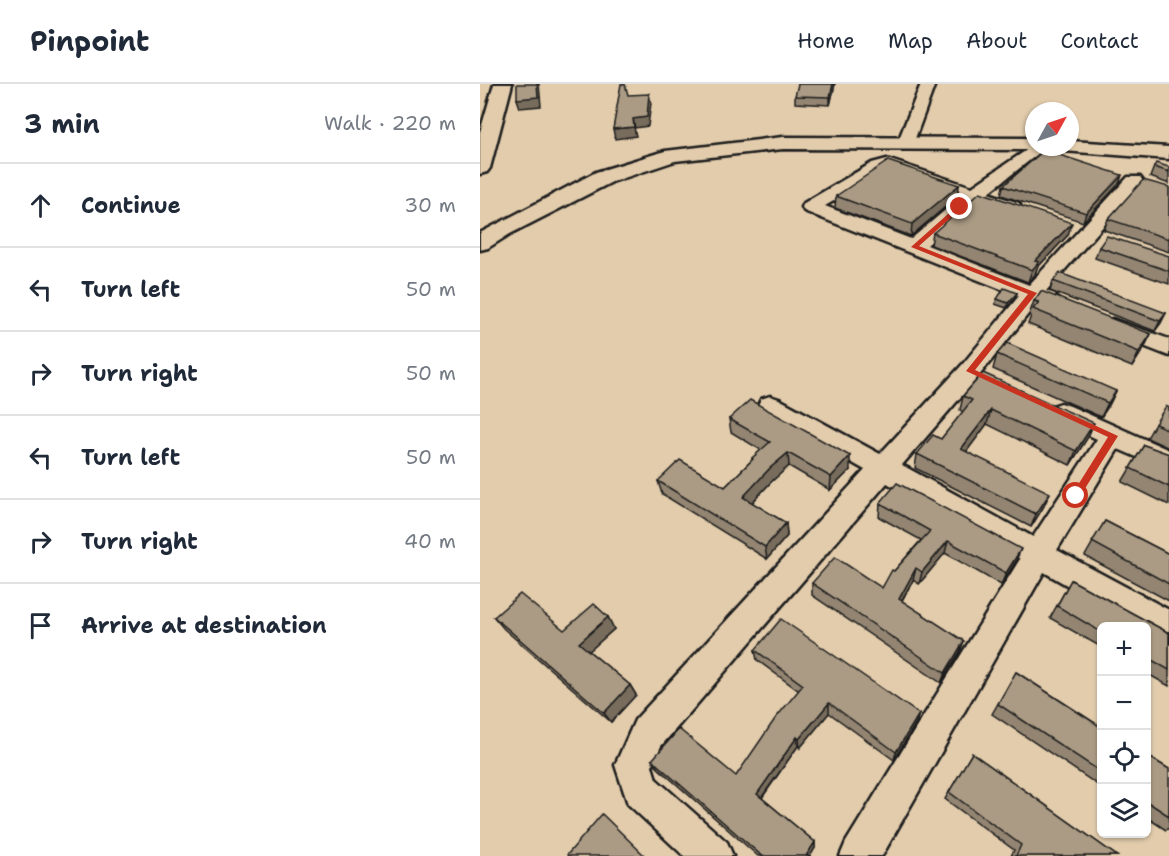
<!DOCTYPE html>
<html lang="en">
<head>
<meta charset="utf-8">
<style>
  :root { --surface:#fff; --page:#f2f2f3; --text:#1f2937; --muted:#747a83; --line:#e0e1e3 }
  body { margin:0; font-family:"Shantell Sans",sans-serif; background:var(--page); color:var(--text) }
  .controls { position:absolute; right:18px; bottom:18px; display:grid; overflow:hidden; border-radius:9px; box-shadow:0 2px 4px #0004 }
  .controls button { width:54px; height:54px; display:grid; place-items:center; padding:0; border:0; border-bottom:2px solid var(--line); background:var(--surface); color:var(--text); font:30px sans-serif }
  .compass { position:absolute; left:545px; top:18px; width:54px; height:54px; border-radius:50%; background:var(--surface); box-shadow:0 2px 4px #0004; rotate:50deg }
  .stop { position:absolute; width:18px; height:18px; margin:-14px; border:4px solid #c8321e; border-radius:50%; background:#fff }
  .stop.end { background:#c8321e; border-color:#fff; box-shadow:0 2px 6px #0008 }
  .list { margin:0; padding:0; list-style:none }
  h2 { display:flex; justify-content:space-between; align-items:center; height:78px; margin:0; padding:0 24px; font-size:26px }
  h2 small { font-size:20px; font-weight:400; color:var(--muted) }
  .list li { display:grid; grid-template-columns:39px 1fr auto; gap:18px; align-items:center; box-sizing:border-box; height:84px; padding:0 24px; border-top:2px solid var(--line) }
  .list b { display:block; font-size:22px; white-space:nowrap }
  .list em { font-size:20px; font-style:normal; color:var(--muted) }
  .icon { flex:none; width:33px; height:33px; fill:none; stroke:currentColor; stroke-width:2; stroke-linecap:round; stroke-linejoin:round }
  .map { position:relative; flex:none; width:689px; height:772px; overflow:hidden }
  header { display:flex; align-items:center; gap:36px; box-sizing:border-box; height:84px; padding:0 30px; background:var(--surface); border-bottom:2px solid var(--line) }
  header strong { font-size:28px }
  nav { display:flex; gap:33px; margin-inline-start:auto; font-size:21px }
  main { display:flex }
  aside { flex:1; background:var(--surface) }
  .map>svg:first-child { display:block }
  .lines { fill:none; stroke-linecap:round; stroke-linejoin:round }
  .street-casing { stroke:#1c1c1c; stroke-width:5 }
  .secondary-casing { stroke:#1c1c1c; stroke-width:5 }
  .street { fill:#e2ccac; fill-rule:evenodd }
  .secondary { fill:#e2ccac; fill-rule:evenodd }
  .wall { fill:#938572; stroke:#1c1c1c; stroke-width:1.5 }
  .shaded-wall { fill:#786c5c; stroke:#1c1c1c; stroke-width:1.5 }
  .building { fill:#ab9b84; stroke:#1c1c1c; stroke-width:1.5 }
  .route { fill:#c8321e }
</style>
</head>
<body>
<header>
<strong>Pinpoint</strong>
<nav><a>Home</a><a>Map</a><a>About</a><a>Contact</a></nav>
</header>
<main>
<aside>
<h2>3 min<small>Walk · 220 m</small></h2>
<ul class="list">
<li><svg class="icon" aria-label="ahead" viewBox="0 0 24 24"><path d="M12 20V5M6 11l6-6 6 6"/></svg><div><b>Continue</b></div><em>30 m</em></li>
<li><svg class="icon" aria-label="left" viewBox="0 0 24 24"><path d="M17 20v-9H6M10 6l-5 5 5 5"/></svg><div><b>Turn left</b></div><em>50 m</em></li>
<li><svg class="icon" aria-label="right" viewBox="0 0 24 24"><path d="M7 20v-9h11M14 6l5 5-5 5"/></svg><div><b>Turn right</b></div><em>50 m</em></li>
<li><svg class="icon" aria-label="left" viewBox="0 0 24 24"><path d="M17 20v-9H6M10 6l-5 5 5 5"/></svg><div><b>Turn left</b></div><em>50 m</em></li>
<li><svg class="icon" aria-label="right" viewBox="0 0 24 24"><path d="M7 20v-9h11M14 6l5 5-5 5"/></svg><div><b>Turn right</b></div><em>40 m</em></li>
<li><svg class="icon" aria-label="arrive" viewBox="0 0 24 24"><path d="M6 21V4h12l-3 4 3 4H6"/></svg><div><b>Arrive at destination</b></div></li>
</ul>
</aside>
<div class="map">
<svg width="689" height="772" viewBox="0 0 689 772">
  <rect width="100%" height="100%" fill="#e2ccac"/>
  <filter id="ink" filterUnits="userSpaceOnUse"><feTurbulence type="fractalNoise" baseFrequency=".0167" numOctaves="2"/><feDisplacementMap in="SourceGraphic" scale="12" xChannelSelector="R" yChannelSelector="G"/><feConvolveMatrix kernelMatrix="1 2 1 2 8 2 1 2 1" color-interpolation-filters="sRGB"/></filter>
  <g filter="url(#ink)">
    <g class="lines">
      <defs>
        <g id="street">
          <path d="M441,0H455L433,60L425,65L419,63L417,60Z"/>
          <path d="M554,61V63L564,65L508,109L539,119L541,123L539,127L532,129L498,117L447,161L549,201L648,93H660L663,97L566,207L575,210L578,215L575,220L567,222L557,219L498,293L422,381L553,453L617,355L572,334L568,328L572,322L581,319L590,322L689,366V387L638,365L577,466L689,526V558L666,547V542H658L564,488L402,772H360L366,758L540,475L407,399L181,662L172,682L176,695L247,758L253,772H204L148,720L135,681L155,636L385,386L281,327L278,321L281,315L290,312L299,315L400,370L482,281L539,212L324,127L322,123L324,119L392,79L407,75L492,103ZM407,86L482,112L431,155L345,122Z"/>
          <path d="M633,235L689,255V272L625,247L622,242L625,237Z"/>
        </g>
        <g id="secondary">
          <path d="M14,0H32L10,84L7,88L0,90V48Z"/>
          <path d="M303,53L554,54V63H562L554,66L303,65L195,77L132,98L30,150L8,164L0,166V149L116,88L185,67Z"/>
          <path d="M590,57L689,63V75L583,67L580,63H590Z"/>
        </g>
      </defs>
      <!-- street casing -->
      <use href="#street" class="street-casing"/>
      <!-- secondary casing -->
      <use href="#secondary" class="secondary-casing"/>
      <!-- street -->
      <use href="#street" class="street"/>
      <!-- secondary -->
      <use href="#secondary" class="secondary"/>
    </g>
    <!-- wall -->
    <g class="wall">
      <path d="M355,0L350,21L315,19V12Z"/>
      <path d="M674,83H689V100L670,93Z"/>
      <path d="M639,100L603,138L521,111L523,102Z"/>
      <path d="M479,101L477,113L431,152L355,124L356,112Z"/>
      <path d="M689,103V168L624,146L628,135Z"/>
      <path d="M453,149L588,151L557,184L555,191L548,198L451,161Z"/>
      <path d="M619,163L689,172V200L615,174Z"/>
      <path d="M573,197L686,229L675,247L570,207Z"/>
      <path d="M537,209L535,214L527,224L515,220L517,215Z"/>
      <path d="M554,217L671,250L664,264L652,283L548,240L551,232L549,231Z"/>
      <path d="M517,270L636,307L629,321L621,333L513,285Z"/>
      <path d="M483,312L608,353L590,381L507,340L486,368L564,422L551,443L435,384L437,370L461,355L483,328L480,326Z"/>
      <path d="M689,324V364L667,354L675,340Z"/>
      <path d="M249,335L370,386L350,406L309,382L291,398L272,419L306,439L307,452L287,475L182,410L178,397L245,403L272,376V374L281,366L251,348Z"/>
      <path d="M664,361L689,370V421L642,398Z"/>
      <path d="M400,419L536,477L521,501L465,469L439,500L433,496L422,517L480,568L461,599L332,511V499L402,504L414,487L441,456L399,433Z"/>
      <path d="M625,437L689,470V517L605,472Z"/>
      <path d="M591,496L689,549V602L666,589V543H621V563L570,534Z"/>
      <path d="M14,533L84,546L128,533L134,545L109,567L150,601L156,611L131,638L24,545Z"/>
      <path d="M275,566L439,630L436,639L414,676L349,629L320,664L318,662L282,714L335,758V764L330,772H278L178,684L172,676L256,692L319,607L277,576Z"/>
      <path d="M536,588L621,643V703L512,630Z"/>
      <path d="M492,669L637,772H531L534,766L465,715Z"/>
      <path d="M666,671L689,685V744L686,746L666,733Z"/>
    </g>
    <!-- shaded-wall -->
    <g class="shaded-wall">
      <path d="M57,0H59L61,22L40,24L37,15Z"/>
      <path d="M353,0H355L350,21V13Z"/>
      <path d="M169,10L171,19L168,42L155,44L153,35Z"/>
      <path d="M154,43L156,52L135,55L133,45Z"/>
      <path d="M642,91L639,100L603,138L606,129Z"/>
      <path d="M479,101L477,113L431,152L432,140Z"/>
      <path d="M592,139L588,151L557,184L555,191L548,198L555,177Z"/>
      <path d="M537,209L535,214L527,224L528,219Z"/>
      <path d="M686,229L681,239L675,247L680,237Z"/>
      <path d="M671,250L664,264L652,283L659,268Z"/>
      <path d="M636,307L629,321L621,333L628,319Z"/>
      <path d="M511,326L507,340L478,379L481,365Z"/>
      <path d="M614,339L608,353L590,381L596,367Z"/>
      <path d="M308,369L309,382L291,398L265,426L263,413L290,384Z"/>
      <path d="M370,372V386L350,406L351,393Z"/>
      <path d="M570,409L564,422L551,443L556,430Z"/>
      <path d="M306,439L307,452L287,475L285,463Z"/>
      <path d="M468,457L465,469L439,500L442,488Z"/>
      <path d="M541,465L536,477L521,501L526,489Z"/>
      <path d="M436,484L433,496L416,526L419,515Z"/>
      <path d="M128,533L134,545L106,570L99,559Z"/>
      <path d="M484,557L480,568L461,599L465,589Z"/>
      <path d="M150,601L156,611L131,638L124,629Z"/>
      <path d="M349,619V629L320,664L319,655Z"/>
      <path d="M439,630L436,639L414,676L416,668Z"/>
      <path d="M317,653L318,662L279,717L277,710Z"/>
      <path d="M335,758V764L330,772H326Z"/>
    </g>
    <!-- building -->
    <g class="building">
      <path d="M37,0H57L58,13L37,15Z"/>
      <path d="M141,0H145L148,11L169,10L167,33L153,35L154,43L133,45Z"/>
      <path d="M318,0H353L350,13L315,12Z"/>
      <path d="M564,66L642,91L606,129L523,102Z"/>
      <path d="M408,77L479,101L432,140L356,112Z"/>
      <path d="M676,79L689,83V88L674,83Z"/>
      <path d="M663,96L689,103V155L628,135Z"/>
      <path d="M500,108L592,139L555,177L559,178L552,186L453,149Z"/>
      <path d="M627,152L689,172V187L619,163Z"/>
      <path d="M580,189L686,229L680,237L573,197Z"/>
      <path d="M524,204L537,209L528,219L517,215Z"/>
      <path d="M561,207L671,250L659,268L553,225L559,218L554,217Z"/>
      <path d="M527,259L636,307L628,319L517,270Z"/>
      <path d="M503,289L614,339L596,367L511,326L481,365L570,409L556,430L437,370L453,351L461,355L492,316L483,312Z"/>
      <path d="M270,316L370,372L351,393L308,369L290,384L263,413L306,439L285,463L178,397L200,376L245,403L273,375L272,374L290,358L249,335Z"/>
      <path d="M686,322L689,324V346L675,340Z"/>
      <path d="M664,361L689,370V403L650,384Z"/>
      <path d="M417,399L541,465L526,489L468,457L442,488L436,484L419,515L484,557L465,589L332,499L355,473L402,504L412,486L414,487L450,447L400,419Z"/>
      <path d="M625,437L689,470V500L612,458Z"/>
      <path d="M591,496L689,549V586L672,576L666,586V543H621V548L577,522Z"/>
      <path d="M40,510L84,546L114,520L128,533L99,559L150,601L124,629L14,533Z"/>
      <path d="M301,535L439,630L416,668L349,619L319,655L317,653L277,710L335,758L326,772H282L172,676L199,645L256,692L295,635L323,601L275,566Z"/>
      <path d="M536,588L621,643V688L518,620Z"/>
      <path d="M492,669L637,772H536L541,761L469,708Z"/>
      <path d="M666,671L689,685V732L666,717Z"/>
      <path d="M122,730L165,772H88L87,771Z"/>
    </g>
  </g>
  <!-- route -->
  <path class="route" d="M477,122L483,123L439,162L557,209L495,286L638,352L599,414H592L591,412L628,353L486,287L548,210L431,163Z"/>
</svg>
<div class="controls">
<button>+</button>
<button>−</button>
<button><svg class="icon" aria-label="locate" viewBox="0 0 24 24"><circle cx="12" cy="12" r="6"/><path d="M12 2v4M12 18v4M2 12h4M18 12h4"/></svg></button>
<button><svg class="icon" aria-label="layers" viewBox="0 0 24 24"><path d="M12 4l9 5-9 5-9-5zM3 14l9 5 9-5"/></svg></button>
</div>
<svg class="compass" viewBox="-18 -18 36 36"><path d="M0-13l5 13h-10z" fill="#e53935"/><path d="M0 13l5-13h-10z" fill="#747a83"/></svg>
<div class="stop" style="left:596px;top:412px"></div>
<div class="stop end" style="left:480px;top:123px"></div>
</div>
</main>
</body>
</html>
